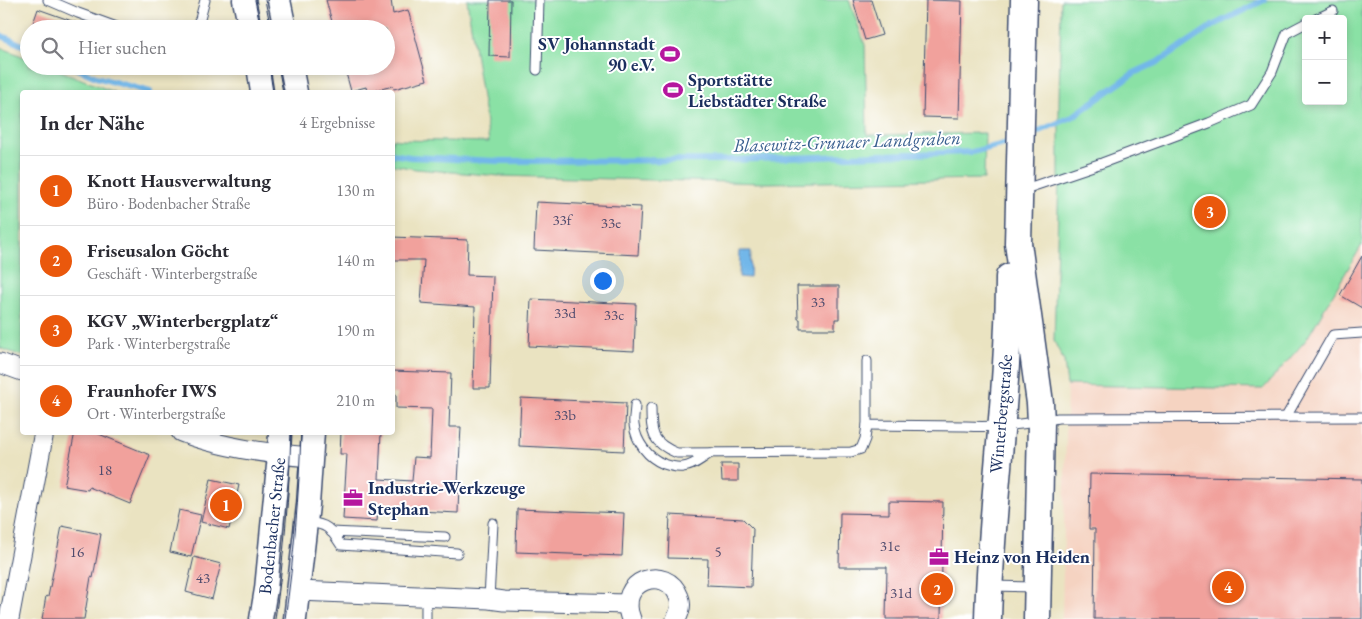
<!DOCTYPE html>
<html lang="de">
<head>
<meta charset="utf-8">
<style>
  :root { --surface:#fff; --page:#f2f2f3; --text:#2b2b33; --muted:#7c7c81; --line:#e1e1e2; --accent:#ea580c }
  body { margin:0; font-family:"EB Garamond",serif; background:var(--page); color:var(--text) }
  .controls { position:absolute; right:15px; top:15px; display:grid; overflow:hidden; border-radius:5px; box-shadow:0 2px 8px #0003 }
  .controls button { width:45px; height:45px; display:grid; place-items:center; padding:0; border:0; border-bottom:1px solid var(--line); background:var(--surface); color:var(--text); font:25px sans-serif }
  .you { position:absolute; left:602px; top:280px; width:18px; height:18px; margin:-12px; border:4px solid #fff; border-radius:50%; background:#1a73e8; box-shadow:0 0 0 8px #1a73e833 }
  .badge { display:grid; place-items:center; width:32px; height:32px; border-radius:50%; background:var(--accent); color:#fff; font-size:16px; font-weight:700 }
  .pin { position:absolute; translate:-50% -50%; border:2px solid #fff; box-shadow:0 1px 5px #0006 }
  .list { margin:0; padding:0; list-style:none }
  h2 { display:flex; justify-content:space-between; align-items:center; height:65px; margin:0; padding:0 20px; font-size:21px }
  h2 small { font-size:16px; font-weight:400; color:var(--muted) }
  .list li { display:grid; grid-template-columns:32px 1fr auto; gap:15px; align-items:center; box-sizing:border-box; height:70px; padding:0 20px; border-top:1px solid var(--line) }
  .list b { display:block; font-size:19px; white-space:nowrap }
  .list p { margin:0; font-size:16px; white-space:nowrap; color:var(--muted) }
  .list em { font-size:16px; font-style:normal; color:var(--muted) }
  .icon { flex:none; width:28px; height:28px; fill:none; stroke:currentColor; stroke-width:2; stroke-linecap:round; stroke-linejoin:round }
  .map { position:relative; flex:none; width:1362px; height:619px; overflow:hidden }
  .search { position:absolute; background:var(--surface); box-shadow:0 2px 8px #0003; left:20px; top:20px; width:375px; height:55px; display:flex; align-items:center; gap:12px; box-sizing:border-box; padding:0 18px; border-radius:28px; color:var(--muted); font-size:19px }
  .panel { position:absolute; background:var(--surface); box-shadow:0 2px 8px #0003; left:20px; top:90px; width:375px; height:345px; border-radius:5px }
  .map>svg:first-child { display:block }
  .built { fill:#f5d3c1 }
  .green { fill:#8ae1a5; stroke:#528882; fill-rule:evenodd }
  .water { fill:#72b7e9; stroke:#4673a4 }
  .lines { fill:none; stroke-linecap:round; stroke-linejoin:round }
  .stream { stroke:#72b7e9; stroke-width:6 }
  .building { fill:#f1a19c }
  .service-casing { stroke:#3a4a6d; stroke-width:11 }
  .minor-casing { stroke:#3a4a6d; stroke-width:21 }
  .tertiary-casing { stroke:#3a4a6d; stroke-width:25 }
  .secondary-casing { stroke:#3a4a6d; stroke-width:29 }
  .service { stroke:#fff; stroke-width:9 }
  .minor { stroke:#fff; stroke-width:19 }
  .tertiary { stroke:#fff; stroke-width:22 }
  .secondary { stroke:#fff; stroke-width:26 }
  .tram { stroke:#1b2f5e; stroke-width:1 }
  .labels { text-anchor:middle; stroke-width:4; stroke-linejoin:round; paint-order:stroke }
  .number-label { font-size:15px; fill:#504c6e }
  .poi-label { font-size:18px; font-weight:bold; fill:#1b2f5e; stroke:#fff; text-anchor:start }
  .street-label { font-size:18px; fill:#1b2f5e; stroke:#fff }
  .water-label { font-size:19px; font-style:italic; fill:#395f8f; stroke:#fff }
</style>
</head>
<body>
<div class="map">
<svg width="1362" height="619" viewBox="0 0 1362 619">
  <rect width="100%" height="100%" fill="#fff"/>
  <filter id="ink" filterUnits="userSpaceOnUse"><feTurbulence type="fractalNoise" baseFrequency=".02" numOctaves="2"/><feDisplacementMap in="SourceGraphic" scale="10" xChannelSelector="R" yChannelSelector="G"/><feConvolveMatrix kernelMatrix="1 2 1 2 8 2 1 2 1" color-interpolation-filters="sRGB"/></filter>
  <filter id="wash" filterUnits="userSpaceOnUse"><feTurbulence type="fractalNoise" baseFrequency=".0096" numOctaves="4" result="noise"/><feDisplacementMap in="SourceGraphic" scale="20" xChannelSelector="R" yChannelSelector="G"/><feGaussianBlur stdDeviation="1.12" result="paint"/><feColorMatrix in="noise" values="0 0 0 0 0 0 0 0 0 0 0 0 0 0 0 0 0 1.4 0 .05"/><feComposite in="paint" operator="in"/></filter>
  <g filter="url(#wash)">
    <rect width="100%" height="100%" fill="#eae3c1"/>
    <!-- built -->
    <path class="built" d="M1362,245V619H1062L1067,385L1263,389L1306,340Z"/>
    <!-- green -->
    <g class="green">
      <path d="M467,0H849L865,45L867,135L985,133L984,179L766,183L500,176L416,169L393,165L392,139L400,140L489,142Z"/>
      <path d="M1061,0H1362V245L1306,340L1263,389L1067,385L1064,361L1054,341L1059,178V103ZM1306,19H1343V101H1306Z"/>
      <path d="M0,47L29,59V66H48L114,92H22V356L0,348Z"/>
    </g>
    <!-- water -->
    <path class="water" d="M740,251H751L750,278L739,277Z"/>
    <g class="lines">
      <!-- stream -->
      <g class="stream">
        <path d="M0,35L29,48"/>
        <path d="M71,66L96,77L150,92"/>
        <path d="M1027,136L1072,117L1134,73L1160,61L1212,26L1264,0"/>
        <path d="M392,154L410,157L498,161L727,160L972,152L1016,141"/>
      </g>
    </g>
    <g id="blocks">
      <!-- building -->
      <g class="building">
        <path d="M326,0H391L393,14L408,10L427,80L394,89L393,86L369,92H367L366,87L351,91L344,66H386V29H334Z"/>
        <path d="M490,0H511L510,57L489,56Z"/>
        <path d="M853,0H871L882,35L865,40Z"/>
        <path d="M926,0L962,1L959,118L923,117Z"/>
        <path d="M38,9L86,26V29H31Z"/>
        <path d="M536,202L641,207L638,255L534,250Z"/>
        <path d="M392,237L468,240L467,275L493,276L490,388H473L475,307L421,303L424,260H392Z"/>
        <path d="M1362,256V308L1340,295Z"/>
        <path d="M797,286H839V319H835V329H800V319H798Z"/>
        <path d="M531,299L636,304L634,351L529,346Z"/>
        <path d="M392,371L451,373L449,427H461L458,483H459L458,513L378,509L377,521L343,519L347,454H340L341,432H381L379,479L412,481L414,457L430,458L432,409L396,408V394H392Z"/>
        <path d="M521,398L626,403L624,451L519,446Z"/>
        <path d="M75,432H94L150,455L130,504L89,487L88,490L64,486Z"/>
        <path d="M721,464H738V481H722Z"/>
        <path d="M1090,474L1362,479V619H1094L1095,529H1089Z"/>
        <path d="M211,479L239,485L229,529L201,522Z"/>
        <path d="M889,501L943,502L941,619H886L887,567H839L840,513L889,514Z"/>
        <path d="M517,509L624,513L622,556L516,552Z"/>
        <path d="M179,510L201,515L191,557L170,552Z"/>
        <path d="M670,515L743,519L753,529L751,587L707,585L708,559L668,558Z"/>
        <path d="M62,526L101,534L93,578L91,577L84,619H42L46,596L48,597Z"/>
        <path d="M194,557L221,564L212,599L186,592Z"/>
      </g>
    </g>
  </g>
  <g filter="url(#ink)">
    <use href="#blocks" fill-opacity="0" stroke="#3a4a6d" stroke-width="1"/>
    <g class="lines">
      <defs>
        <g id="service">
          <path d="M48,0L78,13L122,29"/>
          <path d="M1316,19L1333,11"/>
          <path d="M194,29L200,19L205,0"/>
          <path d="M537,70L539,0"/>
          <path d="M1022,190L1102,163L1209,123L1251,105L1272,72L1287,33L1306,23"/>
          <path d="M867,361V425L966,426C997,428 1028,424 1058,418L1362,417"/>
          <path d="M635,405C635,412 633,419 634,425C636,442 648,458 664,464C670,466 677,468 683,467C694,466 702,458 711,453"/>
          <path d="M651,408C651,434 652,443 677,453L851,452L861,449L865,439L867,425"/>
          <path d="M1286,417L1333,335L1362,333"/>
          <path d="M307,522C327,524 330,528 341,545L457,553"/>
          <path d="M331,532L445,537"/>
          <path d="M993,586L1035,587"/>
          <path d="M489,599L493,523"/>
          <path d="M426,619V597"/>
        </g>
        <g id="minor">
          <path d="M0,363L22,371"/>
          <path d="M181,432C222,448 267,454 311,457"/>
          <path d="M299,591L489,599L504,601L628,604"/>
          <path d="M9,619L44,432"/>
          <path d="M631,619C615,580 667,563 679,597C682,604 680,612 676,619"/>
        </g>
        <g id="tertiary">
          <path d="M244,0L250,29"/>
          <path d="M279,0L285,29"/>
          <path d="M258,66L262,92"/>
          <path d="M291,66L296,92"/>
          <path d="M261,619L266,589L279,455L280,432"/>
          <path d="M295,619L308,505L313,432"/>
        </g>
        <g id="secondary">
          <path d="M1024,0L1018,243L1040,403L1041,422L1037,619"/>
          <path d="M988,619C991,505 1009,391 1009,277"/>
        </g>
      </defs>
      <!-- service casing -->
      <use href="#service" class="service-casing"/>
      <!-- minor casing -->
      <use href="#minor" class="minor-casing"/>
      <!-- tertiary casing -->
      <use href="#tertiary" class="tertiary-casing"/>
      <!-- secondary casing -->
      <use href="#secondary" class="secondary-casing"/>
      <!-- service -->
      <use href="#service" class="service"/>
      <!-- minor -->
      <use href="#minor" class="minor"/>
      <!-- tertiary -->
      <use href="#tertiary" class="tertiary"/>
      <!-- secondary -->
      <use href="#secondary" class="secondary"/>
      <!-- tram -->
      <g class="tram">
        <path d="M255,0L261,29"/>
        <path d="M265,0L271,29"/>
        <path d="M269,66L273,92"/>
        <path d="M278,66L283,92"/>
        <path d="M275,619C284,558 289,495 291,432"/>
        <path d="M285,619C294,559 299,494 301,432"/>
      </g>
    </g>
  </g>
  <!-- icons -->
  <defs>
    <symbol id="stadium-bare" viewBox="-9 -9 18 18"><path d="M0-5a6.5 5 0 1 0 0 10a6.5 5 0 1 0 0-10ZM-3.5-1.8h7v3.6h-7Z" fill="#b5179e" stroke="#fff" stroke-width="2.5" paint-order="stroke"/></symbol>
    <symbol id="office-bare" viewBox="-9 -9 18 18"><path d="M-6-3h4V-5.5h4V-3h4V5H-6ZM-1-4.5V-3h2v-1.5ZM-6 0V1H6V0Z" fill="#b5179e" stroke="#fff" stroke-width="2.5" paint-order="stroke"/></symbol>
  </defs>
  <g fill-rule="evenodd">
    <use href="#stadium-bare" x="656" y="40" width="28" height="28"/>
    <use href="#stadium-bare" x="659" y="76" width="28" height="28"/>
    <use href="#office-bare" x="339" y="484" width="28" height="28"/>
    <use href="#office-bare" x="925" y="543" width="28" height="28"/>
  </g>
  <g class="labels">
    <!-- number labels -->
    <g class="number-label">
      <text x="562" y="225">33f</text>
      <text x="611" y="228">33e</text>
      <text x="818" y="307">33</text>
      <text x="565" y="318">33d</text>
      <text x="614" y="320">33c</text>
      <text x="565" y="420">33b</text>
      <text x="105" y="475">18</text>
      <text x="890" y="551">31e</text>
      <text x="77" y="557">16</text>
      <text x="718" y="557">5</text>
      <text x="203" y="583">43</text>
      <text x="901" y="598">31d</text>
    </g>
    <!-- poi labels -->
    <g class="poi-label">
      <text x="655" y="50" text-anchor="end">SV Johannstadt<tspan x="655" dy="21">90 e.V.</tspan></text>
      <text x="688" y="86">Sportstätte<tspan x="688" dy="21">Liebstädter Straße</tspan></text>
      <text x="368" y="494">Industrie-Werkzeuge<tspan x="368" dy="21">Stephan</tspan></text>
      <text x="954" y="563">Heinz von Heiden</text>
    </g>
    <!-- street labels -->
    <g class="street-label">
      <text transform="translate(1001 414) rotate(-85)" y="6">Winterbergstraße</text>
      <text transform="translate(272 526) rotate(-84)" y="6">Bodenbacher Straße</text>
    </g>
    <!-- water labels -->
    <g class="water-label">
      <text transform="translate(847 141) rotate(-2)" y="7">Blasewitz‐Grunaer Landgraben</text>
    </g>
  </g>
</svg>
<div class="controls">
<button>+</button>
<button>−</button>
</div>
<div class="you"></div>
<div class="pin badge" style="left:226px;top:505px">1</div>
<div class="pin badge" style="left:937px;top:589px">2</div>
<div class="pin badge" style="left:1210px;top:212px">3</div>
<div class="pin badge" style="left:1228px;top:587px">4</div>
<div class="search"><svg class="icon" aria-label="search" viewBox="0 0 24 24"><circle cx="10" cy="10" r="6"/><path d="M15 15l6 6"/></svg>Hier suchen</div>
<section class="panel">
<h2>In der Nähe<small>4 Ergebnisse</small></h2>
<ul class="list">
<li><span class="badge">1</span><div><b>Knott Hausverwaltung</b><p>Büro · Bodenbacher Straße</p></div><em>130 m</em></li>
<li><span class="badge">2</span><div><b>Friseusalon Göcht</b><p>Geschäft · Winterbergstraße</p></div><em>140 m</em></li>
<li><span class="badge">3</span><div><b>KGV „Winterbergplatz“</b><p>Park · Winterbergstraße</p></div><em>190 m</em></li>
<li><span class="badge">4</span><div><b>Fraunhofer IWS</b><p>Ort · Winterbergstraße</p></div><em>210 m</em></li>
</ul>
</section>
</div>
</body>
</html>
